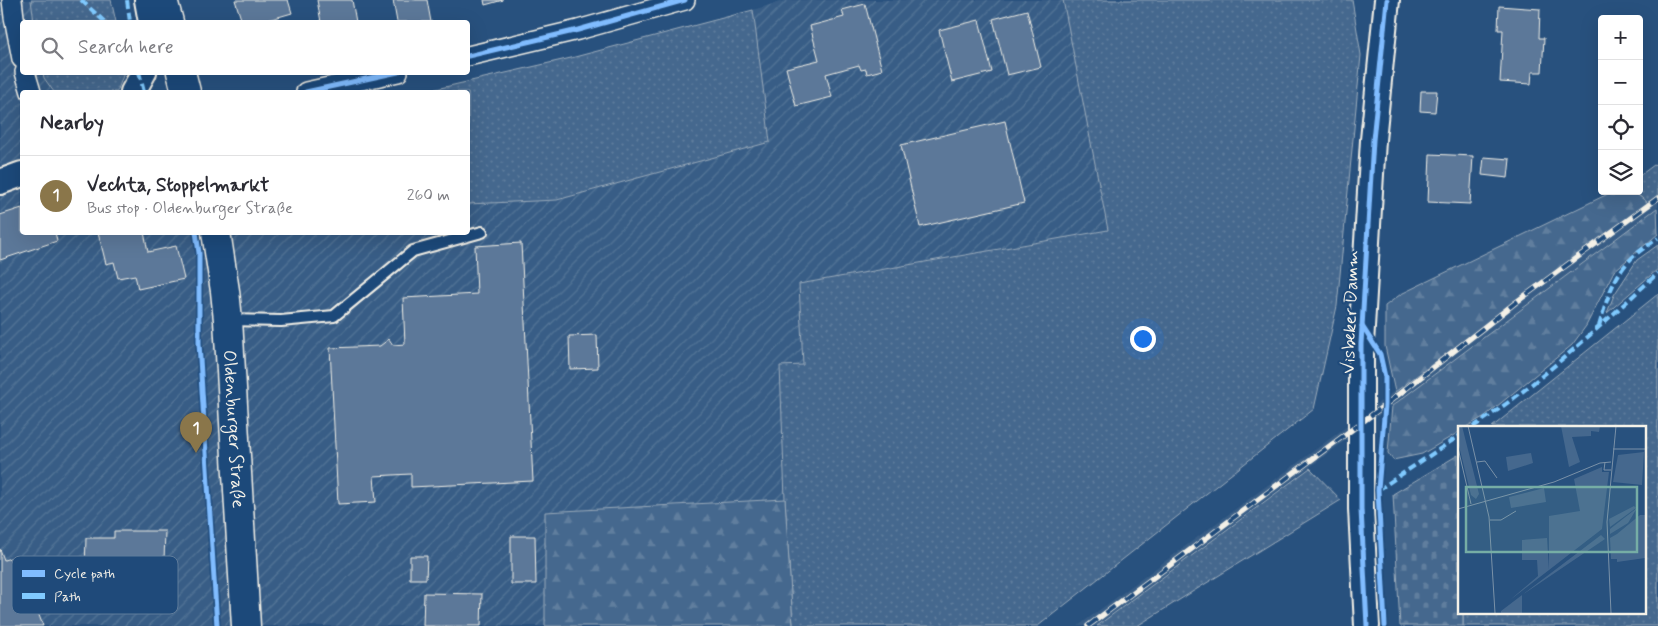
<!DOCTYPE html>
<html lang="en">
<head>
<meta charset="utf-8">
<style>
  :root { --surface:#fff; --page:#f2f2f3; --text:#2b2b33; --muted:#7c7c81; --line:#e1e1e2; --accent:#8a764a }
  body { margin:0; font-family:Mynerve,sans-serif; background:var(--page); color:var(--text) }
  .controls { position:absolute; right:15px; top:15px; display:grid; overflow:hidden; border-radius:5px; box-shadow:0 5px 20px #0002 }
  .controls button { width:45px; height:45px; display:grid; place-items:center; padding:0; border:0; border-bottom:1px solid var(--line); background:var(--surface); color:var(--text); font:25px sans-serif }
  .you { position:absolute; left:1142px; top:338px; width:18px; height:18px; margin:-12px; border:4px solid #fff; border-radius:50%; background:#1a73e8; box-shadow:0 0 0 8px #1a73e833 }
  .badge { display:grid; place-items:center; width:32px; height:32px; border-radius:50%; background:var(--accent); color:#fff; font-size:16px; font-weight:700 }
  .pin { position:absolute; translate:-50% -41px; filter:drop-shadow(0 1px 2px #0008) }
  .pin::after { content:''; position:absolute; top:26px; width:18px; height:15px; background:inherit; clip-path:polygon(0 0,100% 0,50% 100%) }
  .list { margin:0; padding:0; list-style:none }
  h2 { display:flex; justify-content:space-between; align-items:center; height:65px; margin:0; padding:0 20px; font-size:21px }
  h2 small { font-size:16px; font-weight:400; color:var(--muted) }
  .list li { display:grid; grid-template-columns:32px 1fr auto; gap:15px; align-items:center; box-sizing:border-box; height:80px; padding:0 20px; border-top:1px solid var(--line) }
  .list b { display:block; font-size:19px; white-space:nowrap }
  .list p { margin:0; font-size:16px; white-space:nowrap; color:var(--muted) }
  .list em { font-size:16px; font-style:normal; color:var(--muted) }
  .icon { flex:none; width:28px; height:28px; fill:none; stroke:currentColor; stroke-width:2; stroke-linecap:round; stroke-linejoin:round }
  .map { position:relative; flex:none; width:1658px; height:626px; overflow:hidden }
  .search { position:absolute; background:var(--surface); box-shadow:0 5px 20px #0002; left:20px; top:20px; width:450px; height:55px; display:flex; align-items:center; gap:12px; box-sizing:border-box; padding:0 18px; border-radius:5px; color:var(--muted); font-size:19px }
  .panel { position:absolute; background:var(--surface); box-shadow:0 5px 20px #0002; left:20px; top:90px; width:450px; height:145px; border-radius:5px }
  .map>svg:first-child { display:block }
  .built { fill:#375d86 }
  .industrial { fill:url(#industrial-furrows) }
  .grass { fill:url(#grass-dots); stroke:#9cacbb }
  .forest { fill:url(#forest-firs); stroke:#9cacbb }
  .cemetery { fill:url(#cemetery-stones); stroke:#9cacbb }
  .building { fill:#5b7899; stroke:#f4f1e8 }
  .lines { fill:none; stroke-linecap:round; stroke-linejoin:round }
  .service-casing { stroke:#f4f1e8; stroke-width:14 }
  .minor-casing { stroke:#f4f1e8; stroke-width:22 }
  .tertiary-casing { stroke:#f4f1e8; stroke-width:28 }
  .secondary-casing { stroke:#f4f1e8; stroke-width:31 }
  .service { stroke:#1f4a7a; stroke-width:10 }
  .minor { stroke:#1f4a7a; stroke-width:19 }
  .tertiary { stroke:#1f4a7a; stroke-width:24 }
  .secondary { stroke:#1f4a7a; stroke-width:28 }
  .rail-casing { stroke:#f4f1e8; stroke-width:5.5 }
  .rail { stroke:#1f4a7a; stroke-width:4; stroke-dasharray:11; stroke-linecap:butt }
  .quiet { stroke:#80caff; stroke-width:4; stroke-dasharray:8 4; stroke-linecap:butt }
  .cycleway-casing { stroke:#1f4a7a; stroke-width:8 }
  .cycleway { stroke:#80bcff; stroke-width:5 }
  .labels { text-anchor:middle; stroke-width:4.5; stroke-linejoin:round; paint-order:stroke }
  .street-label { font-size:18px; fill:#f4f1e8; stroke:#1f4a7a }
  .inset-road { fill:none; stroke:#7a91a8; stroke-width:1 }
  .view { fill:#76ada5; fill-opacity:0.15; stroke:#76ada5; stroke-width:2.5 }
  .inset-edge { fill:none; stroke:#f4f1e8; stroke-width:2.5 }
  .key { fill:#1f4a7a; stroke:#5f7c9b; stroke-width:1 }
  .key-label { font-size:14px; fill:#f4f1e8 }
</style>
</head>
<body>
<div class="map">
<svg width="1658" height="626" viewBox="0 0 1658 626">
  <defs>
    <pattern id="industrial-furrows" width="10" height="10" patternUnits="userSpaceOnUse" patternTransform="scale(1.25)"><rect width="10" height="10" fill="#375d86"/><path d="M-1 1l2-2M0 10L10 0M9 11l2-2" fill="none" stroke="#557597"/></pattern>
    <pattern id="grass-dots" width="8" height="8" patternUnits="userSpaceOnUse" patternTransform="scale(1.25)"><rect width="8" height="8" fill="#45688e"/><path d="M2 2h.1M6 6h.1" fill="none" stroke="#607e9e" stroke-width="1.8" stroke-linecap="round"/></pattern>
    <pattern id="forest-firs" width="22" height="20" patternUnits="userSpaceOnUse" patternTransform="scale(1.25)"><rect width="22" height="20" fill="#45688e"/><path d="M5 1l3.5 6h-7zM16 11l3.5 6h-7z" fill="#607e9e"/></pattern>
    <pattern id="cemetery-stones" width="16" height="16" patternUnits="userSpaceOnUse" patternTransform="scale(1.25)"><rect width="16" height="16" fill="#45688e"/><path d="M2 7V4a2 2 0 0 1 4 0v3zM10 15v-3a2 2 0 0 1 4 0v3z" fill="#607e9e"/></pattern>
  </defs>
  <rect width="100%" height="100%" fill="#28517e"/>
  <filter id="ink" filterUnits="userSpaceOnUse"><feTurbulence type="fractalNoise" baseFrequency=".02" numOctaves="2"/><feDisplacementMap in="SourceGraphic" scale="10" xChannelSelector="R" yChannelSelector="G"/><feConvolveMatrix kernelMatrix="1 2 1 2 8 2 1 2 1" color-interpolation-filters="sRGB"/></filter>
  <g filter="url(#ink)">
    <!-- built -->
    <path class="built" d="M1658,195V207L1097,626H1078Z"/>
    <!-- industrial -->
    <path class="industrial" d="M0,0H31L34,22H22V72L43,73L44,79L54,92H22V232H468V204L557,200L770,142L753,10L786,0H1063L1108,230L799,284L803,365L780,366L785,499L545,512V626H0Z"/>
    <!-- grass -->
    <g class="grass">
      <path d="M31,0H111L116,22H34Z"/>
      <path d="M1063,0H1352L1361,55L1337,306L1314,409L1038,626H793L785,499L780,366L803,365L799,284L1108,230Z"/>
      <path d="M753,10L770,142L557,200L468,204V92H423L571,58Z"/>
      <path d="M43,73V72L124,73L117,92H54L44,78Z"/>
      <path d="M1658,162V195L1648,203L1633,191H1639V176Z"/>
      <path d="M1658,245V269L1607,313L1614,295L1637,260Z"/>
      <path d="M1658,294V626H1463V612H1644V427H1492Z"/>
      <path d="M1310,468L1341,500L1137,626H1097Z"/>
    </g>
    <!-- forest -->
    <g class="forest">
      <path d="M1614,191H1633L1648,203L1395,392L1385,346V306L1401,294Z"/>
      <path d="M1657,208L1658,234L1614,271L1586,326L1572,345L1485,416L1466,427H1459V432L1422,454L1393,460L1388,453L1392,406Z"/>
      <path d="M785,499L793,626H545V512Z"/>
    </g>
    <!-- cemetery -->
    <path class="cemetery" d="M1458,455L1459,612H1463V626H1400L1393,494Z"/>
    <!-- building -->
    <g class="building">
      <path d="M235,0H288L292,13L261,22H242Z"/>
      <path d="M317,0H352L356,22H321Z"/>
      <path d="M393,0H427L431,22H397Z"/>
      <path d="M484,0H503L485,5Z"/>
      <path d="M865,4L882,70L867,74L866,69L861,70L859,65L826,74L832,97L796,106L786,68L819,60L810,26L844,17L842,10Z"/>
      <path d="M1499,6L1540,9L1539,38H1544L1542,72H1532L1531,84L1500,82L1503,30H1498Z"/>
      <path d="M1027,10L1041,67L1007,75L993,19Z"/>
      <path d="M979,20L992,72L952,82L939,30Z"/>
      <path d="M1421,91H1437L1435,112L1420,111Z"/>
      <path d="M1005,121L1024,203L920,227L901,145Z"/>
      <path d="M1430,154L1473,156L1470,204L1428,202Z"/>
      <path d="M1484,157L1510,159L1508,178L1482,175Z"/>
      <path d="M22,208V232H55L57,241L0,260V215Z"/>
      <path d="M98,232H144L148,252L176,246L184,279L138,289L135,275L118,278L114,262L106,264Z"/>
      <path d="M521,243L533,481L411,487V474L374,476L376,502L338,504L330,348L380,346L389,339L393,345L405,344L403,298L477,294L475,246Z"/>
      <path d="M597,335L598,368L570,369L569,336Z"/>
      <path d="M114,531H165L164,561L124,560V568H85L86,538H114Z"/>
      <path d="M511,536H535L536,584H511Z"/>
      <path d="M0,549L4,560L17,556L43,626H0Z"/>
      <path d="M410,556H427L426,579H410Z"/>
      <path d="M424,593L482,594L481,626H423Z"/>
    </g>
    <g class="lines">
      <defs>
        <path id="service" d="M229,320L281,321L334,316L413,251L482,232"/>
        <g id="minor">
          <path d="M12,0L14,17L22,59"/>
          <path d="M468,56L578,30L685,0"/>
          <path d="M25,72L31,92"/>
          <path d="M306,92L398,72"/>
        </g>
        <g id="tertiary">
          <path d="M147,0L151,22"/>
          <path d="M133,92L144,72"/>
          <path d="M0,182L22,174"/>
          <path d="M1367,626L1361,509V344L1373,140L1387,0"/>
        </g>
        <g id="secondary">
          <path d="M163,0L169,22"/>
          <path d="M181,72L186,92"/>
          <path id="s1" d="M216,232L225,291L228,320L246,626"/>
        </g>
      </defs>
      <!-- service casing -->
      <use href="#service" class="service-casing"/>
      <!-- minor casing -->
      <use href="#minor" class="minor-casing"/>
      <!-- tertiary casing -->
      <use href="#tertiary" class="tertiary-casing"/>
      <!-- secondary casing -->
      <use href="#secondary" class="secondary-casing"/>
      <!-- service -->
      <use href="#service" class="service"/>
      <!-- minor -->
      <use href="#minor" class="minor"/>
      <!-- tertiary -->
      <use href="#tertiary" class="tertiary"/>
      <!-- secondary -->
      <use href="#secondary" class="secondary"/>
      <defs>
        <path id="rail" d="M1088,626L1385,405L1515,303L1658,198"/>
      </defs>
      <!-- rail casing -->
      <use href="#rail" class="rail-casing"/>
      <!-- rail -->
      <use href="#rail" class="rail"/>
      <!-- quiet -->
      <g class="quiet">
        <path d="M81,0L105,22"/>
        <path d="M127,0L130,22"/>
        <path d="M139,72L144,92"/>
        <path d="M1599,326C1606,303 1612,278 1630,260C1638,251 1649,245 1658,238"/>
        <path d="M1473,427C1540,383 1599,327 1658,273"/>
        <path d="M1378,490L1459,436"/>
      </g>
      <defs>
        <g id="cycleway">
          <path d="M468,56L578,30L685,0"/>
          <path d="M306,92L398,72"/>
          <path d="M196,232L199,253V343L217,626"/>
          <path d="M1362,326L1380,354L1385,377V405L1378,490L1385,626"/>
          <path d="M1367,626L1361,509V344L1373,140L1387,0"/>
        </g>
      </defs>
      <!-- cycleway casing -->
      <use href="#cycleway" class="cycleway-casing"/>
      <!-- cycleway -->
      <use href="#cycleway" class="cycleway"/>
    </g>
  </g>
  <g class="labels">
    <!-- street labels -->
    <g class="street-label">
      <text transform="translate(1350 312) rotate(-88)" y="6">Visbeker Damm</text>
      <text dy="6" stroke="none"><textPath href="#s1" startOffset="198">Oldenburger Straße</textPath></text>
    </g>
  </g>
  <!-- overview -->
  <g transform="translate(1458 426)">
    <rect width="188" height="188" fill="#28517e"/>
    <path d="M0,0H4L21,68L18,73L13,69L0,16ZM103,0H142L141,6L133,5V10L114,11L122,36L111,41ZM186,26L184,59L155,56L160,29ZM73,27L75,37L50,45L48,31ZM144,41V46H151L144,103L91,144V90L122,85L116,53ZM86,62L88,76L53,82L51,71ZM182,89H187V132L159,136V108ZM143,109L147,113L64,169V187H43V185Z" fill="#45688e"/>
    <path d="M176,80L178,82L152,101L151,93ZM179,82L170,97L152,108V103ZM89,112L91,144L52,174L80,150L79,134H64V114Z" fill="#45688e"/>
    <path d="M159,108V133H153L152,112Z" fill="#45688e"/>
    <path class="inset-road" d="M10,0L31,91L37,187M0,22L13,78M155,23H188M19,36L27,35L39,52M147,36L146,44H153M0,83L96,56L142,37L153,36M32,94H43L58,85M153,187L149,96L158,0"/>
    <path class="view" d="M8,61H179V126H8Z"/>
    <rect width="188" height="188" class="inset-edge"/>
  </g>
  <!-- legend -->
  <rect x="12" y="556" width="166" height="58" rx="8" class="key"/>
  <rect x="22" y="570" width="23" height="7" fill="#80bcff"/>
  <rect x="22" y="593" width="23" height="6" fill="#80caff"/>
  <g class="key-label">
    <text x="54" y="578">Cycle path</text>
    <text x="54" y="601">Path</text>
  </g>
</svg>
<div class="controls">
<button>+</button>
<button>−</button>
<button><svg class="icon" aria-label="locate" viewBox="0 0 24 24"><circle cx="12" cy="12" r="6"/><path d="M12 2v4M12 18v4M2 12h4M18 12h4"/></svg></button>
<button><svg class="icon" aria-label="layers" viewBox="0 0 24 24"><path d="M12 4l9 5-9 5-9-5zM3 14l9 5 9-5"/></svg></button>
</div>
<div class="you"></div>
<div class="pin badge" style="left:196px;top:453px">1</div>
<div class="search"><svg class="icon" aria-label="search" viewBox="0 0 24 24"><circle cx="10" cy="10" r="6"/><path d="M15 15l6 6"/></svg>Search here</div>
<section class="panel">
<h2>Nearby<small></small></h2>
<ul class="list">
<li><span class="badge">1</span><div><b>Vechta, Stoppelmarkt</b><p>Bus stop · Oldenburger Straße</p></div><em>260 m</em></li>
</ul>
</section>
</div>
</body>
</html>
